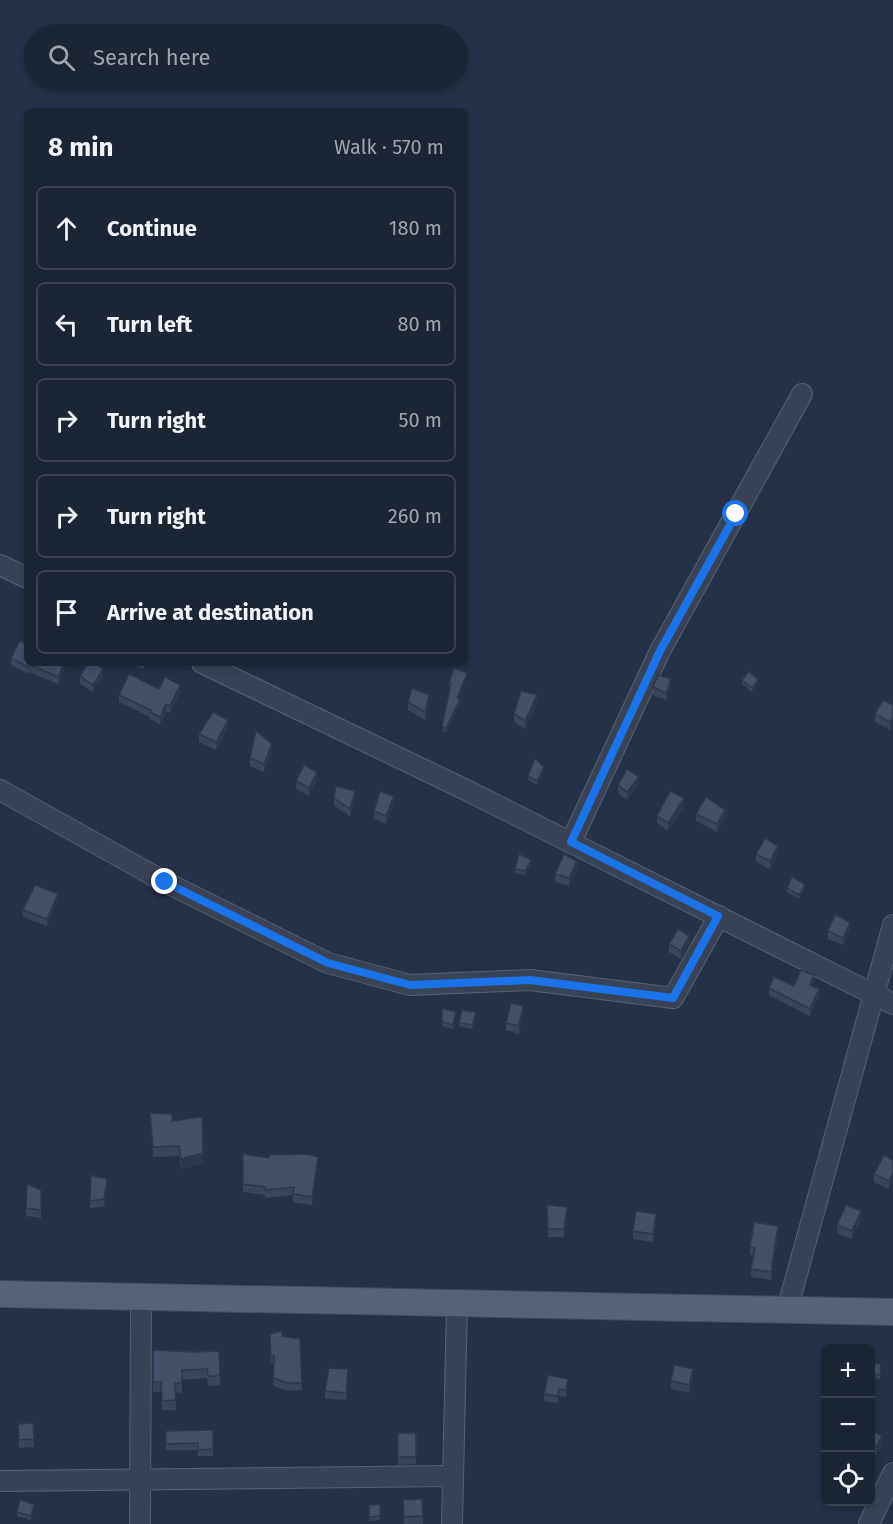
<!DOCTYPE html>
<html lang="en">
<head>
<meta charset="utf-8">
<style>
  :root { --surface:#1c2534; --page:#293140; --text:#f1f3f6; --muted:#a0a5ac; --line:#3a424f }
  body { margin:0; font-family:"Fira Sans",sans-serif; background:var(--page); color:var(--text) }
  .controls { position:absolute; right:18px; bottom:18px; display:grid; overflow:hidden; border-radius:9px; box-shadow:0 3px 9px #0003 }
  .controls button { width:54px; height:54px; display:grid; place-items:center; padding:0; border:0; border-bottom:2px solid var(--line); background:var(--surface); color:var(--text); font:30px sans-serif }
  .stop { position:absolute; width:18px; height:18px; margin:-14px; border:4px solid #1a73e8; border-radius:50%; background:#fff }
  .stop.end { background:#1a73e8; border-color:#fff; box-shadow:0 2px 6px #0008 }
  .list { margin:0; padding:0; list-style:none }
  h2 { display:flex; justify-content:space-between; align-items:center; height:78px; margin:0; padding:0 24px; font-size:26px }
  h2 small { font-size:20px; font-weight:400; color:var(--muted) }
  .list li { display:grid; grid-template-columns:39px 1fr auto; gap:18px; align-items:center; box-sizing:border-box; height:84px; margin:0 12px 12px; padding:0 12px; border:2px solid var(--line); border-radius:9px }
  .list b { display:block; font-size:22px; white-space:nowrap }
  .list em { font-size:20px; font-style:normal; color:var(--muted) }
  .icon { flex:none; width:33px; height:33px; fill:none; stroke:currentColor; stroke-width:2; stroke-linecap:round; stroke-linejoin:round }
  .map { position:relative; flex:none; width:893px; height:1524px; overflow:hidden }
  .search { position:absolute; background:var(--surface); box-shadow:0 3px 9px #0003; left:24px; top:24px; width:444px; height:66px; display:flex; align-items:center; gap:15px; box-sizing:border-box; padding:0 21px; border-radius:33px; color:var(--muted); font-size:22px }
  .panel { position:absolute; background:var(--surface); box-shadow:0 3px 9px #0003; left:24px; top:108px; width:444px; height:558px; border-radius:9px }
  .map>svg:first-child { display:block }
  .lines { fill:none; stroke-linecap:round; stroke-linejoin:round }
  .minor-casing { stroke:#586172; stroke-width:22 }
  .major-casing { stroke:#434c5e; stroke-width:28 }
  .minor { stroke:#394355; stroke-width:20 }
  .major { stroke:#576275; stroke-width:26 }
  .wall { fill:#3a4559 }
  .shaded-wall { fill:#2f3849 }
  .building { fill:#435068; stroke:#2f3849; stroke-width:1.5 }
  .route { stroke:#1a73e8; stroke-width:8 }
</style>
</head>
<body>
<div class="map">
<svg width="893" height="1524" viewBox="0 0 893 1524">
  <rect width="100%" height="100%" fill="#253146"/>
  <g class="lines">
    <defs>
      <g id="minor">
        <path d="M0,565L27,578"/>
        <path d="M202,663L466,790L893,1004"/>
        <path d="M0,790L165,882L328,963L410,985L530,980L673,998L719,916"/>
        <path d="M571,842L660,651L802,394"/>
        <path d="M787,1310L893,925"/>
        <path d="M0,1481L453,1476"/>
        <path d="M140,1524L141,1295"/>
        <path d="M452,1524L457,1302"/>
        <path d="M869,1524L893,1473"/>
      </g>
      <path id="major" d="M0,1294L893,1312"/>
    </defs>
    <!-- minor casing -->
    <use href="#minor" class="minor-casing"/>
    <!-- major casing -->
    <use href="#major" class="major-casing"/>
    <!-- minor -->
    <use href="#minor" class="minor"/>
    <!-- major -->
    <use href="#major" class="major"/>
  </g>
  <!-- wall -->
  <g class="wall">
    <path d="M11,658L27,663H65V668L58,684L29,672L28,674L11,665Z"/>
    <path d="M130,663H146L143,669Z"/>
    <path d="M80,676H103L93,692L80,684Z"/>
    <path d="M467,677L458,698L460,703L446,732L442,731L450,686H449V682Z"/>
    <path d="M742,680L758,683L752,692L742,684Z"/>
    <path d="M653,687H671L666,700L653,695Z"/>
    <path d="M159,689L180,692L170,713L166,712L160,724L150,719V717L119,702V695Z"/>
    <path d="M408,702L429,703L425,720L408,710Z"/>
    <path d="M537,703L525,729L514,722V714Z"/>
    <path d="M893,705L890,730L875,722V714Z"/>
    <path d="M228,728L216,750L199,742V734Z"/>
    <path d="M272,752L264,772L250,766V758Z"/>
    <path d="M544,771L537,785L528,780V776Z"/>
    <path d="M317,779L309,796L296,789V781Z"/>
    <path d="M639,784L627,800L618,793V785Z"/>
    <path d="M334,798L355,799L350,816L334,806Z"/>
    <path d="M394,804L386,824L374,819V811Z"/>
    <path d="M684,806L668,831L657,823V816Z"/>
    <path d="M696,814L725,818L717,832L696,821Z"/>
    <path d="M756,854H778L770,869L756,862Z"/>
    <path d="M531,864L525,875L515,873V869Z"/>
    <path d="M577,869L569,886L555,882V874Z"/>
    <path d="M787,888H805L799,899L787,892Z"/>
    <path d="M58,902L47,926L23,917V910Z"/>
    <path d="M850,930L843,945L828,939V931Z"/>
    <path d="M669,944H689L681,959L669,952Z"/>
    <path d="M814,982L813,986L819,996L810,1016L769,995V988Z"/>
    <path d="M442,1008L456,1016L453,1029L442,1026Z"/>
    <path d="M523,1014L519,1034L506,1030V1023Z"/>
    <path d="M476,1016L472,1029L459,1026V1023Z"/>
    <path d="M150,1113L172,1121L203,1163L181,1169L179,1156L153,1157Z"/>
    <path d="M243,1154L318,1165L312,1205L293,1202V1195L265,1198V1195L243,1192Z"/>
    <path d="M893,1160L889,1189L874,1182V1174Z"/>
    <path d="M91,1175L107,1187L104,1207L90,1208Z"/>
    <path d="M41,1190V1218L26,1216V1208Z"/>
    <path d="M547,1205L567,1215L564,1237H548Z"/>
    <path d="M861,1219L852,1239L837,1233V1225Z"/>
    <path d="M656,1222L653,1242L633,1239V1231Z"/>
    <path d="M778,1234L771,1280L751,1277V1269L753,1255H750V1247Z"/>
    <path d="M300,1339L302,1390L288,1391L273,1386L274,1363H271L270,1341Z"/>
    <path d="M153,1350L194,1352L220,1376V1385L208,1386L207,1378L182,1380V1393L176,1392V1410H162L161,1392H153Z"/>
    <path d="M870,1363L881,1364L880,1379L870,1378Z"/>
    <path d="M348,1377L346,1400L325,1399V1391Z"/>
    <path d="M693,1377L689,1393L671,1389V1381Z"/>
    <path d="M568,1386L566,1397L559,1396L558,1403L544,1401V1394Z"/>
    <path d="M33,1423L34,1447L19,1448L18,1424Z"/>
    <path d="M213,1430V1456H198V1450H166V1431Z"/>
    <path d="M870,1430L882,1444L876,1455L870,1452Z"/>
    <path d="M398,1433H416V1464L398,1465Z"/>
    <path d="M422,1499L423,1524H404L403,1500Z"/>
    <path d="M380,1504V1520L369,1521V1505Z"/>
    <path d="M34,1508L31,1520L17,1516V1512Z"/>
  </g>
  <!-- shaded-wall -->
  <g class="shaded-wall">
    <path d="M64,663H65V668L58,684V677Z"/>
    <path d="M103,669V676L93,692V685Z"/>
    <path d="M467,673V677L457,702V698Z"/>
    <path d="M671,679V687L666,700V693Z"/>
    <path d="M758,680V683L752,692V688Z"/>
    <path d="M180,685V692L170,713V706Z"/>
    <path d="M429,695V703L425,720V712Z"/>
    <path d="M537,695V703L525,729V721Z"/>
    <path d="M460,699V703L446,732V728Z"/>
    <path d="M166,704V712L160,724V717Z"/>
    <path d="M893,718V725L890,730V722Z"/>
    <path d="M228,720V728L216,750V742Z"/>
    <path d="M272,744V752L264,772V764Z"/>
    <path d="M544,767V771L537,785V781Z"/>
    <path d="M317,772V779L309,796V788Z"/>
    <path d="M639,777V784L627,800V792Z"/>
    <path d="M355,791V799L350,816V809Z"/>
    <path d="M394,796V804L386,824V816Z"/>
    <path d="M684,798V806L668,831V823Z"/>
    <path d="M725,810V818L717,832V824Z"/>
    <path d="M778,846V854L770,869V861Z"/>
    <path d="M531,860V864L525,875V871Z"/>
    <path d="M577,861V869L569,886V878Z"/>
    <path d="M805,884V888L799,899V895Z"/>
    <path d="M58,894V902L47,926V919Z"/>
    <path d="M850,922V930L843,945V938Z"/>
    <path d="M689,936V944L681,959V951Z"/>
    <path d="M814,975V982L810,992V985Z"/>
    <path d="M819,989V996L810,1016V1009Z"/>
    <path d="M523,1006V1014L519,1034V1026Z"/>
    <path d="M203,1153V1163L181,1169V1159Z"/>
    <path d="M318,1157V1165L312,1205V1197Z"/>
    <path d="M893,1173V1181L889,1189V1181Z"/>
    <path d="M107,1179V1187L104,1207V1199Z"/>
    <path d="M567,1207V1215L564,1237V1229Z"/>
    <path d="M861,1211V1219L852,1239V1231Z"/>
    <path d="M656,1214V1222L653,1242V1234Z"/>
    <path d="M778,1226V1234L771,1280V1272Z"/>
    <path d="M693,1369V1377L689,1393V1385Z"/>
    <path d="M882,1436V1444L876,1455V1447Z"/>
  </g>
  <!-- building -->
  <g class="building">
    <path d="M20,641L27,645V663H64L58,677L29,664L28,667L11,658Z"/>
    <path d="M88,663H94L103,669L93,685L80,676Z"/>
    <path d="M454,668L467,673L457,698L460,699L446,728L442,727L451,683L449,682Z"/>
    <path d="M749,671L758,680L752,688L742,680Z"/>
    <path d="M129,674L159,689L165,677L180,685L170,706L166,704L160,717L150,712L151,710L119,695Z"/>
    <path d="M658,675L671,679L666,693L653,687Z"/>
    <path d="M412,688L429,695L425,712L408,702Z"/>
    <path d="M521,691L537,695L525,721L514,714Z"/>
    <path d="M883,700L893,705V718L890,722L875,714Z"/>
    <path d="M213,712L228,720L216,742L199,734Z"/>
    <path d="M256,731L272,744L264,764L250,758Z"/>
    <path d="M535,758L544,767L537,781L528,776Z"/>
    <path d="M304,765L317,772L309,788L296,781Z"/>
    <path d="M627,769L639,777L627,792L618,785Z"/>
    <path d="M336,786L355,791L350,809L334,798Z"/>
    <path d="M380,791L394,796L386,816L374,811Z"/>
    <path d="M670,791L684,798L668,823L657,816Z"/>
    <path d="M706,797L725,810L717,824L696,814Z"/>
    <path d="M765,838L778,846L770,861L756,854Z"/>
    <path d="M519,854L531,860L525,871L515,869Z"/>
    <path d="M564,854L577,861L569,878L555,874Z"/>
    <path d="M792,877L805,884L799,895L787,888Z"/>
    <path d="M35,885L58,894L47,919L23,910Z"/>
    <path d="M835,915L850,922L843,938L828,931Z"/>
    <path d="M678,929L689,936L681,951L669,944Z"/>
    <path d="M801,970L814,975L810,985L819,989L810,1009L769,988L774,977L794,986Z"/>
    <path d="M511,1003L523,1006L519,1026L506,1023Z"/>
    <path d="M442,1008L456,1012L453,1025L442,1022Z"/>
    <path d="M462,1010L476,1012L472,1025L459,1023Z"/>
    <path d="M150,1113L172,1114V1121L202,1117L203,1153L181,1159L179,1146L153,1147Z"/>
    <path d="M243,1154L269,1158L270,1155L305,1154L318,1157L312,1197L293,1194L294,1187L265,1190V1187L243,1184Z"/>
    <path d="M884,1155L893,1160V1173L889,1181L874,1174Z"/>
    <path d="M91,1175L107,1179L104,1199L90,1201Z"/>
    <path d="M27,1184L41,1190V1210L26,1208Z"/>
    <path d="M547,1205L567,1207L564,1229H548Z"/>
    <path d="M846,1205L861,1211L852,1231L837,1225Z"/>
    <path d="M636,1211L656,1214L653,1234L633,1231Z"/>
    <path d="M754,1222L778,1226L771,1272L751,1269L755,1248L750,1247Z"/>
    <path d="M282,1331V1336L300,1339L302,1383H288L273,1378L274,1356H271L270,1334Z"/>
    <path d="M153,1350L194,1352L219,1351L220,1376H208L207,1369L182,1370V1383H175L176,1400L162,1401L161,1382H153Z"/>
    <path d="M870,1363L881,1364L880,1375L870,1374Z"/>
    <path d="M674,1365L693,1369L689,1385L671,1381Z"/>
    <path d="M329,1368L348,1369L346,1393L325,1391Z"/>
    <path d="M548,1375L568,1379L566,1390L559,1389L558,1396L544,1394Z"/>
    <path d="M33,1423L34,1439L19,1440L18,1424Z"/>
    <path d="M213,1430V1449L198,1450V1443L166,1444V1431Z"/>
    <path d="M870,1430L882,1436L876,1447L870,1444Z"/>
    <rect x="398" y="1433" width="18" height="24"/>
    <path d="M422,1499L423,1516L404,1517L403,1500Z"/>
    <path d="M20,1500L34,1504L31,1516L17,1512Z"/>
    <path d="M380,1504V1516L369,1517V1505Z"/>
  </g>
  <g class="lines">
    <!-- route -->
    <path class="route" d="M165,882L328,963L410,985L530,980L673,998L718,916L571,842L660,651L736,514"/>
  </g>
</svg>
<div class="controls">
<button>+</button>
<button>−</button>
<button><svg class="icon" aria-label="locate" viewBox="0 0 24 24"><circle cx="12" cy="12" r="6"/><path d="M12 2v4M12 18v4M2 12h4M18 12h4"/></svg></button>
</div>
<div class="stop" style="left:736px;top:514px"></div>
<div class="stop end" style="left:165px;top:882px"></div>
<div class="search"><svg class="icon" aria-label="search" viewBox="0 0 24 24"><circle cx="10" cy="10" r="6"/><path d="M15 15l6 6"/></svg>Search here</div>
<section class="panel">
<h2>8 min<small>Walk · 570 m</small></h2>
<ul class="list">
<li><svg class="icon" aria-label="ahead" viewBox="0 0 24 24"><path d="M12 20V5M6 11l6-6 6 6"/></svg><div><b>Continue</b></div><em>180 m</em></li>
<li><svg class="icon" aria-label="left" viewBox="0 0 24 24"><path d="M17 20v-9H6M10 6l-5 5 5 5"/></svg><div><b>Turn left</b></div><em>80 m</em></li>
<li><svg class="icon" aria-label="right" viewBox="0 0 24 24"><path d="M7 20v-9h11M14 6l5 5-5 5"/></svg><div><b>Turn right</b></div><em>50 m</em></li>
<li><svg class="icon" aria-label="right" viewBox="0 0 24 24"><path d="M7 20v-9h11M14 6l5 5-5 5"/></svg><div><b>Turn right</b></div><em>260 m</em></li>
<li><svg class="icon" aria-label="arrive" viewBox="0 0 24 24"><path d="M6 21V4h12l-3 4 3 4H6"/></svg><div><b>Arrive at destination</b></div></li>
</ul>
</section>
</div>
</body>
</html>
